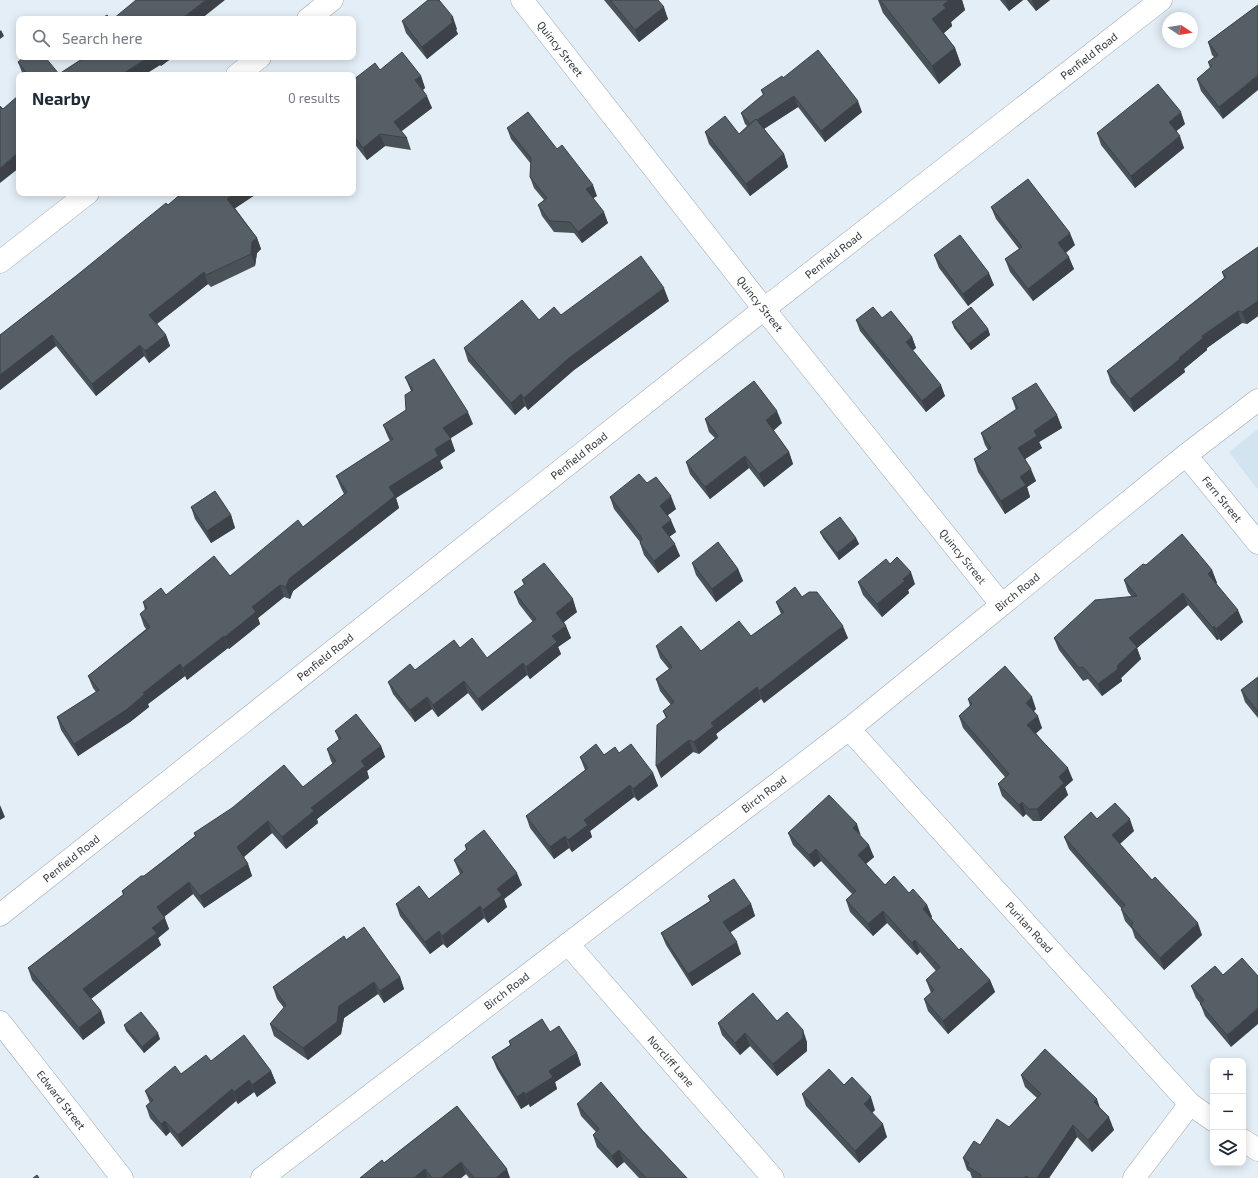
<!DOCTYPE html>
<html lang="en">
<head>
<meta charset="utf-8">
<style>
  :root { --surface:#fff; --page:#f2f2f3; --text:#1f2937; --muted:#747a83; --line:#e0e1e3 }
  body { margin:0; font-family:"Exo 2",sans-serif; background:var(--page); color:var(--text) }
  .controls { position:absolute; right:12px; bottom:12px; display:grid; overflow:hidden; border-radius:8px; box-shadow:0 2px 10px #0003 }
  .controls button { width:36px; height:36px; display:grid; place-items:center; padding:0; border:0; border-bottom:1px solid var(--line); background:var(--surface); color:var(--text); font:20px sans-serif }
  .compass { position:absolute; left:1162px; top:12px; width:36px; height:36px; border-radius:50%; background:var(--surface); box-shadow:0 2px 10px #0003; rotate:102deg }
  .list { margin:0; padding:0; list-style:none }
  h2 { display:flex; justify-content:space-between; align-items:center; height:52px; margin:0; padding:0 16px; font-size:17px }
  h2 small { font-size:13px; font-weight:400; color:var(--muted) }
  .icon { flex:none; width:22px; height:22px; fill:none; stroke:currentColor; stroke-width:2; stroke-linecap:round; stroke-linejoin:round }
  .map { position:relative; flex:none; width:1258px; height:1178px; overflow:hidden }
  .search { position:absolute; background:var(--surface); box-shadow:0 2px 10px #0003; left:16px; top:16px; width:340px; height:44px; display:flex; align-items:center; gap:10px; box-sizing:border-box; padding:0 14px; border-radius:8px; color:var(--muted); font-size:15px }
  .panel { position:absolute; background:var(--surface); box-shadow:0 2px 10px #0003; left:16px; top:72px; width:340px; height:124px; border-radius:8px }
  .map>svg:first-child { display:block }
  .built { fill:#d3e4f1 }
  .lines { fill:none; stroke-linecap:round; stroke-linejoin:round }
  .street-casing { stroke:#9ea8af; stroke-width:23 }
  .street { stroke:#fff; stroke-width:22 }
  .wall { fill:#495257 }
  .shaded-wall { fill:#3c4247 }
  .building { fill:#555f65; stroke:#3c4247 }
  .labels { text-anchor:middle; stroke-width:4; stroke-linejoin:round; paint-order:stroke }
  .street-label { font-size:11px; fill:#34393c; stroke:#fff }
</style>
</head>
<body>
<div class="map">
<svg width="1258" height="1178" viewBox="0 0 1258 1178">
  <rect width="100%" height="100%" fill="#e4eef6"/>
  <!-- built -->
  <path class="built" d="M1258,429V490L1229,452Z"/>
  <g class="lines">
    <defs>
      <g id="street">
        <path id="s1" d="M522,0L764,309L1001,604"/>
        <path d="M308,19L332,0"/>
        <path d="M237,75L260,57"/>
        <path d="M0,262L88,193"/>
        <path id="s2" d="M1186,455L1258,543"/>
        <path id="s3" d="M849,729L1190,1104L1213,1120"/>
        <path id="s4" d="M0,915L764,309L1161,0"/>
        <path id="s5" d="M568,944L773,1178"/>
        <path id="s6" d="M0,1022L122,1178"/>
        <path d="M1243,1140L1258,1150"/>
        <path id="s7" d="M262,1178L849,729L1186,455L1258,400"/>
        <path d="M1134,1178L1190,1104"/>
      </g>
    </defs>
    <!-- street casing -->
    <use href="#street" class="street-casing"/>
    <!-- street -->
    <use href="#street" class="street"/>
  </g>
  <!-- wall -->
  <g class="wall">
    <path d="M604,0H658L668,19L639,42Z"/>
    <path d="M878,0H962L965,10L951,22L952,26L944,33L955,48L961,65L939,84L883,13Z"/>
    <path d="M1000,0H1023L1009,11Z"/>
    <path d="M1027,0H1050L1036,11Z"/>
    <path d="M1258,5L1223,119L1201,91L1197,79L1210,68L1208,62L1214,57L1212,55L1208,42Z"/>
    <path d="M402,21L457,29L456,30L458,34L427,59L406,33Z"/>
    <path d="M85,57H173L161,66L160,65L144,75H23L18,62L59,74Z"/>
    <path d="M380,70L421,76L425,88L423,90L432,108L401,131L407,138L411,150L385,146L367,160L353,142V80Z"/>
    <path d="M783,78L862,112L825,142L798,107L764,129L784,154L788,167L750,196L709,144L705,132L739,134L747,126L745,124L741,113L763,95L761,90Z"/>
    <path d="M1185,124L1176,131L1184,148L1135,188L1101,145L1097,133Z"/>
    <path d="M507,128L557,149L597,196L593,198L608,223L582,243L574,233L554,232L542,216L538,205L544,200L534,188L530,177L531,164L511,139Z"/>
    <path d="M182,193H258L235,208L257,238L261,249L257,253L255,266L211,287L208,284L157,324L166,335L170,346L149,363L144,356L96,396L56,346L0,390V335L76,276L168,205Z"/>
    <path d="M991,207L1075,245L1066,253L1074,269L1033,301L1010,272L1005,259L1019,249L996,219Z"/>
    <path d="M1258,247V316L1247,324L1242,323L1207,348V350L1184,369L1185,372L1134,412L1111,383L1107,371L1224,278L1222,272Z"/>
    <path d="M934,255L994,285L968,306L939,268Z"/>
    <path d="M669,301L574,370L528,410L525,406L515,415L468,361L464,348L539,320L561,315Z"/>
    <path d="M882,318L912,337L916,348L912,351L945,396L926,412L860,331L856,320Z"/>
    <path d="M952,322L988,329L990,335L971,350L954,328Z"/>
    <path d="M405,377L473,424L450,438L455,451L440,461L443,468L396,498L399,508L293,591L290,599L284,597L258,618L260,624L229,649L228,648L187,680L185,676L148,704L149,707L130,722L78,756L61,730L57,717L96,692L93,688L88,676L146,629L144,626L140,614L145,610L143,602L230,576L303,527L344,494L341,488L336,476L390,441L388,437L383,425L406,410L411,391Z"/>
    <path d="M1012,398L1057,415L1062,428L1039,442L1042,448L1025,459L1036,481L1027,487L1030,497L1005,514L978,472L974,459L988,450L985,445L981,433L1016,410Z"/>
    <path d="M705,419L782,423L773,430L789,452L793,464L764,487L749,468L710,499L690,474L686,462L715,438L709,432Z"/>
    <path d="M647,483L676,509L668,515L676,532L669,537L680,556L658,573L644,555L640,543V542L614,509L610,497Z"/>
    <path d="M191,507L231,515L235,528L211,543L195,519Z"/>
    <path d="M820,532L856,538L859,544L839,560L823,538Z"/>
    <path d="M692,563L738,569L743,581L716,602L696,575Z"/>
    <path d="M1146,565L1212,570L1217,583H1216L1243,622L1221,641L1219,639L1217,640L1188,605L1137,648L1141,659L1121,678L1122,681L1102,696L1088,679L1083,681L1059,650L1054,638L1132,597L1128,592L1124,580Z"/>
    <path d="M522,580L577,612L564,622L571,638L558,647L561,654L530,679L527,675L482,711L468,693L438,717L432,709L415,722L393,694L388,682L415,670L460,648L487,658L533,622L519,604L514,592L524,585Z"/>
    <path d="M858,582L915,584L908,590L909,593L882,617L863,595Z"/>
    <path d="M802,597L848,638L764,703L761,699L716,734L718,738L699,754L693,752L661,778L666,718L663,711L671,705L660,691L656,679L669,669L660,658L656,646L701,651L751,636L781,614L776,602Z"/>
    <path d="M1258,677V718L1245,702L1241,690Z"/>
    <path d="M968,699L1036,709L1034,711L1042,728L1036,733L1073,780L1065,787L1068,795L1041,821H1033L1026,814L1023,817L1002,796L998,784L1005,777L963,728L959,716L970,706Z"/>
    <path d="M335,731L381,746L385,757L367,771L369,778L317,819L318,823L286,849L272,833L244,857L248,864L252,876L204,908L193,894L164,917L169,929L158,938L161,945L91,999L101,1011L105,1023L83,1040L32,980L28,968L123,895L122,891L144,876L195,836L194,833L303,787L333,764L331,761L327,749L339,740Z"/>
    <path d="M619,753L653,773L658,786L638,801L634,797L590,831L592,837L572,852L569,848L554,859L530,828L526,816L585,770L580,757Z"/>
    <path d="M1097,819L1134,831L1120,844L1152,880L1202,935L1164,970L1135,938L1132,929L1125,921L1121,909V908L1069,849L1064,837Z"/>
    <path d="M788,833L861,836L874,857L866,864L885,885L909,893L927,905L932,917L931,918L959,950L990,980L995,992L948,1034L928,1011L924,999L931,993L926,980L936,971L920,952L917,955L887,923L873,936L850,912L846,900L852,894L821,861L814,867L793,845Z"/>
    <path d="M465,845L522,885L504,899L507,907L488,923L484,918L447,948L443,944L430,954L400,916L396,904L429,899L460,874L459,872L454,860L466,850Z"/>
    <path d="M708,896L751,904L755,916L730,932L741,954L692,986L666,945L661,933L710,901Z"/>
    <path d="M346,940L400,977L404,989L384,1003L378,994L344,1018L341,1034L308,1060L274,1036L270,1024L284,1008L277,999L273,987Z"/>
    <path d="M1223,975L1231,1047L1205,1016L1200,1003L1196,998L1191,986Z"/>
    <path d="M777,1021L807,1042V1051L777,1076L750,1046L740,1055L722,1035L718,1023Z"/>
    <path d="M124,1025L160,1039L144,1053L126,1031Z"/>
    <path d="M550,1032L577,1053L581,1065L555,1082L557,1089L530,1107L529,1104L521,1109L497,1069L492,1057L510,1045L509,1041Z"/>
    <path d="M211,1061L271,1071L276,1083L257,1097L254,1092L238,1104L236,1101L182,1147L170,1132L166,1136L150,1118L146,1106L150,1103L145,1091L181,1074Z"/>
    <path d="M1021,1075L1101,1109L1114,1130L1092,1152L1077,1137L1049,1178H972L970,1172L967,1170L963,1158L980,1145L1009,1127L1037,1098L1025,1087Z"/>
    <path d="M844,1085L875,1110L872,1113L887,1137L859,1163L806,1106L802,1094Z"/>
    <path d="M577,1104L642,1130L687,1178H639L624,1162L617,1168L597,1147L593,1135L596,1132L581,1116Z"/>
    <path d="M457,1106L510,1178H469L466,1174L461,1178H360L384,1163Z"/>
  </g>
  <!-- shaded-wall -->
  <g class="shaded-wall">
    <path d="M206,0H225L201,19H181Z"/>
    <path d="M949,0H962L965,10L951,22L952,26L939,37L932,19L943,5Z"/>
    <path d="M1005,0H1023L1009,11Z"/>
    <path d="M1032,0H1050L1036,11Z"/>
    <path d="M664,7L668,19L639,42L635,30Z"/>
    <path d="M453,17L457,29L456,30L458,34L427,59L422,47Z"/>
    <path d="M1,30L4,36L0,39V31Z"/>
    <path d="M955,48L961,65L939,84L932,66Z"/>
    <path d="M149,57H157L160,65L144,75H121Z"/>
    <path d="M157,57H173L161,66Z"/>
    <path d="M1258,75V90L1223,119L1219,107Z"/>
    <path d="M421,76L425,88L420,92L415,80Z"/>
    <path d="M427,96L432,108L398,134L394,122Z"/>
    <path d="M794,96L798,107L754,135L750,124Z"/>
    <path d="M858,101L862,112L825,142L821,131Z"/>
    <path d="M1181,112L1185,124L1173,134L1169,122Z"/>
    <path d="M380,134L385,146L367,160L363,148Z"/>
    <path d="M1180,136L1184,148L1135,188L1131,176Z"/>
    <path d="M19,152V168L0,183V168Z"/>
    <path d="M784,154L788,167L750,196L746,184Z"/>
    <path d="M593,185L597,196L590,200L586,189Z"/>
    <path d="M236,193H258L231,211L227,199Z"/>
    <path d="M604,212L608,223L582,243L578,232Z"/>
    <path d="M1070,233L1075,245L1062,255L1058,243Z"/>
    <path d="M257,238L261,249L257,253L255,266L251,254L252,242Z"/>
    <path d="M1069,257L1074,269L1033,301L1028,289Z"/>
    <path d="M204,272L208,284L154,326L149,315Z"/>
    <path d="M989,273L994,285L968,306L963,294Z"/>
    <path d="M664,288L669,301L574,370L528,410L524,398L569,358Z"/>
    <path d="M1258,301V316L1247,324L1242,312Z"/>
    <path d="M1238,311L1242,323L1207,348V350L1184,369L1185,372L1134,412L1130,399L1179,358L1202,336Z"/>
    <path d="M988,329L990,335L971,350L968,344Z"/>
    <path d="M52,335L56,346L0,390V375Z"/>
    <path d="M166,335L170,346L149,363L145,351Z"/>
    <path d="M912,337L916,348L909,353L906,342Z"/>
    <path d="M140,345L144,356L96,396L92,384Z"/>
    <path d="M941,385L945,396L926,412L922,401Z"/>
    <path d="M521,394L525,406L515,415L511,403Z"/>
    <path d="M777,411L782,423L771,433L766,420Z"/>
    <path d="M468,412L473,424L448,440L443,428Z"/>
    <path d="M1057,415L1062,428L1039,442L1042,448L1022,461L1018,448L1034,431Z"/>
    <path d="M451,439L455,451L440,461L443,468L396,498L399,508L293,591L290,599L286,587L289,579L389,487L435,449Z"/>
    <path d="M789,452L793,464L764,487L759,474Z"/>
    <path d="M745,456L749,468L710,499L705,487Z"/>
    <path d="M1031,469L1036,481L1027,487L1030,497L1005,514L1001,501L1020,477Z"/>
    <path d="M671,496L676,509L664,518L660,506Z"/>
    <path d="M231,515L235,528L211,543L207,531Z"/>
    <path d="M671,520L676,532L666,539L662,527Z"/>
    <path d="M856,538L859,544L839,560L837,553Z"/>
    <path d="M675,544L680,556L658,573L654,561Z"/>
    <path d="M738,569L743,581L716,602L712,589Z"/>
    <path d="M1212,570L1217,583L1213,586L1208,574Z"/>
    <path d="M911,572L915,584L908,590L909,593L882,617L877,604L903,579Z"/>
    <path d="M280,585L284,597L258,618L260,624L229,649L225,637L252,607Z"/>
    <path d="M1183,593L1188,605L1137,648L1141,659L1121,678L1117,666L1129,638Z"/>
    <path d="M573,599L577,612L560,625L556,613Z"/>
    <path d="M1238,610L1243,622L1221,641L1216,629Z"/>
    <path d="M566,626L571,638L558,647L561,654L530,679L526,667L552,636Z"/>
    <path d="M843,626L848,638L764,703L759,691Z"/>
    <path d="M1214,626L1219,639L1217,640L1213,628Z"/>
    <path d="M224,636L228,648L187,680L183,668Z"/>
    <path d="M523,663L527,675L482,711L478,699Z"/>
    <path d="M180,664L185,676L148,704L149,707L130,722L78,756L74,744L143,693Z"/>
    <path d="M1118,669L1122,681L1102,696L1098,684Z"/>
    <path d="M464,681L468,693L438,717L433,705Z"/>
    <path d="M757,687L761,699L716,734L718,738L699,754L694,742L711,723Z"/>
    <path d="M427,697L432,709L415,722L410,710Z"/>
    <path d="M1032,697L1036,709L1030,714L1026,703Z"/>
    <path d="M1038,716L1042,728L1032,737L1027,725Z"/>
    <path d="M689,740L693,752L661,778L656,766Z"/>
    <path d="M381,746L385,757L367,771L369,778L317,819L318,823L286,849L282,837L311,808L361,761Z"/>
    <path d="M1068,768L1073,780L1065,787L1068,795L1041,821L1037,809L1059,777Z"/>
    <path d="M653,773L658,786L638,801L633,789Z"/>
    <path d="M630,785L634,797L590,831L592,837L572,852L568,840L584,820Z"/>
    <path d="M1022,802L1026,814L1023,817L1019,805Z"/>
    <path d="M0,805L5,817L0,820Z"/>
    <path d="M1130,819L1134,831L1116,847L1112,835Z"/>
    <path d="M268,821L272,833L241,859L237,847Z"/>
    <path d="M857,824L861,836L853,828Z"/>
    <path d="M565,836L569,848L554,859L550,847Z"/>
    <path d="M869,845L874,857L862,867L858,855Z"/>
    <path d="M816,849L821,861L814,867L809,855Z"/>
    <path d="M248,864L252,876L204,908L200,896Z"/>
    <path d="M517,873L522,885L504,899L507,907L488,923L483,910L497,889Z"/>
    <path d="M189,882L193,894L161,919L157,907Z"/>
    <path d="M751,904L755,916L728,934L723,922Z"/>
    <path d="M927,905L932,917L928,921L923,909Z"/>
    <path d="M480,906L484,918L447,948L442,936Z"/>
    <path d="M883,911L887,923L873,936L868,924Z"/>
    <path d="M165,918L169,929L158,938L161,945L88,1001L83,989L152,928Z"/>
    <path d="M1198,923L1202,935L1164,970L1160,958Z"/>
    <path d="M439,931L443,944L430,954L425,942Z"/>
    <path d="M915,940L920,952L917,955L912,943Z"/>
    <path d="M737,942L741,954L692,986L688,974Z"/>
    <path d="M400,977L404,989L384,1003L380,991Z"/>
    <path d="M990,980L995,992L948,1034L943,1021Z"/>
    <path d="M374,982L378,994L344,1018L341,1034L308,1060L303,1048L339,1006Z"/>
    <path d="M1258,1008V1024L1231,1047L1227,1035Z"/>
    <path d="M101,1011L105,1023L83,1040L79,1028Z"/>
    <path d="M803,1030L807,1042V1051L777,1076L773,1064Z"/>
    <path d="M158,1033L160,1039L144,1053L142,1047Z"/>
    <path d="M745,1033L750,1046L740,1055L735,1043Z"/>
    <path d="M577,1053L581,1065L555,1082L557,1089L530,1107L526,1094L549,1071Z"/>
    <path d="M271,1071L276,1083L257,1097L252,1085Z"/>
    <path d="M249,1080L254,1092L238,1104L234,1092Z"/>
    <path d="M232,1089L236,1101L182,1147L178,1135Z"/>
    <path d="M524,1092L529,1104L521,1109L517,1097Z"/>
    <path d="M871,1097L875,1110L868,1116L864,1104Z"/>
    <path d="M1097,1099L1101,1111L1094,1102Z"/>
    <path d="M1109,1117L1114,1130L1092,1152L1088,1140Z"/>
    <path d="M165,1121L170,1132L166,1136L161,1124Z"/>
    <path d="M883,1124L887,1137L859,1163L855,1151Z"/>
    <path d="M1073,1125L1077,1137L1049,1178H1037Z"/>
    <path d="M619,1150L624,1162L617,1168L612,1156Z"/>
    <path d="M461,1162L466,1174L461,1178H441Z"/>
    <path d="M425,1169L428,1178H414Z"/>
    <path d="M507,1169L510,1178H496Z"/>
  </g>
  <!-- building -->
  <g class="building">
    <path d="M136,0H206L181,19H113Z"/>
    <path d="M428,0H439L453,17L451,19L453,22L422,47L402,21Z"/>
    <path d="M610,0H658L664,7L635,30Z"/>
    <path d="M880,0H949L943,5L946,8L932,19L955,48L932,66Z"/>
    <path d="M1258,5V75L1219,107L1197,79L1212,66L1208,62L1218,55L1208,42Z"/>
    <path d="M107,15L110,19H101Z"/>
    <path d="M818,50L858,101L821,131L794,96L757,120L756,119L750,124L741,113L764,94L761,90L782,76L783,78Z"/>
    <path d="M402,52L421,76L415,80L427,96L394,122L407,138L380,134L363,148L353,135V80L375,63L380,70Z"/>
    <path d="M24,57H45L59,74L85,57H149L121,75H28L18,62Z"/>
    <path d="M1158,84L1181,112L1169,122L1180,136L1131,176L1097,133Z"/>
    <path d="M19,95V152L0,168V106L3,109Z"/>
    <path d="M528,112L557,149L562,145L593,185L586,189L604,212L578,232L570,222L550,221L538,205L547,198L530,177L531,158L507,128Z"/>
    <path d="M725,116L739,134L756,119L784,154L746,184L705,132Z"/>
    <path d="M1028,179L1070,233L1058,243L1069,257L1028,289L1005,259L1022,247L991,207Z"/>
    <path d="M182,193H236L227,199L257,238L252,242L251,254L206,275L204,272L149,315L166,335L145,351L140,345L92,384L52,335L0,375V335L76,276L166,203L168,205Z"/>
    <path d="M960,235L989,273L963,294L934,255Z"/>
    <path d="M1258,247V301L1242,312L1238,311L1202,336L1203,338L1179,358L1180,359L1130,399L1107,371L1226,277L1222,272Z"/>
    <path d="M641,256L664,288L569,358L524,398L521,394L511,403L464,348L522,300L539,320L554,307L561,315Z"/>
    <path d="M873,307L882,318L891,311L912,337L906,342L941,385L922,401L856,320Z"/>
    <path d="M971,307L988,329L968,344L952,322Z"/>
    <path d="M434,359L468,412L443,428L451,439L435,449L438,456L389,487L395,496L289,579L286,587L280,585L252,607L256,612L225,637L224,636L183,668L180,664L143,693L145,694L126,710L74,744L57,717L99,690L88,676L150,627L140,614L147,608L143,602L161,588L166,595L214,556L230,576L298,520L303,527L347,492L336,476L393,439L383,425L406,410L405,395L413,390L405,377Z"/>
    <path d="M754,381L777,411L766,420L789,452L759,474L745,456L705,487L686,462L718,436L705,419Z"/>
    <path d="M1036,383L1057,415L1034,431L1037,436L1018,448L1031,469L1020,477L1026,485L1001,501L974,459L991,448L981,433L1018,408L1012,398Z"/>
    <path d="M639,474L647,483L656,477L671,496L660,506L671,520L662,527L675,544L654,561L640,543L642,538L610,497Z"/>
    <path d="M215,491L231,515L207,531L191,507Z"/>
    <path d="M840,517L856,538L837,553L820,532Z"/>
    <path d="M1182,534L1212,570L1208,574L1238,610L1216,629L1214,626L1213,628L1183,593L1129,638L1137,647L1117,666L1118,669L1098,684L1083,667L1079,668L1054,638L1095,600L1137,596L1124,580L1143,564L1146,565Z"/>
    <path d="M718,542L738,569L712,589L692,563Z"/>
    <path d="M897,557L911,572L903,579L905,581L877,604L858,582L886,559L890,564Z"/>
    <path d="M544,563L573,599L556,613L566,626L552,636L557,642L526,667L523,663L478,699L464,681L433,705L427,697L410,710L388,682L410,664L415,670L454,640L460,648L472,638L487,658L536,619L514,592L525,584L522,580Z"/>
    <path d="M795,587L802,597L809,592H817L843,626L759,691L757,687L711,723L714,726L694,742L689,740L656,766L657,725L667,717L663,711L674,702L656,679L672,667L656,646L681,626L701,651L739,621L751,636L784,612L776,602Z"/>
    <path d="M1005,666L1032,697L1026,703L1038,716L1027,725L1068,768L1059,777L1064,783L1037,809H1029L1022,802L1019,805L998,784L1009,774L959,716L972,704L968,699Z"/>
    <path d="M1258,677V712L1241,690Z"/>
    <path d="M356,714L381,746L361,761L365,766L311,808L314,811L282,837L268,821L237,847L248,864L200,896L189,882L157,907L165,918L152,928L157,933L83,989L101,1011L79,1028L28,968L124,894L122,891L141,876H144L196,836L194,833L232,808L284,765L303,787L336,761L327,749L341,738L335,731Z"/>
    <path d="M596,744L604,755L615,747L619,753L631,744L653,773L633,789L630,785L584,820L588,825L568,840L565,836L550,847L526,816L588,768L580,757Z"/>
    <path d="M829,795L857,824L853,828L869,845L858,855L885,885L894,876L909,893L913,889L927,905L923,909L959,950L961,948L990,980L943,1021L924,999L934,990L926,980L940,967L915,940L912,943L883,911L868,924L846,900L856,891L816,849L809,855L788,833Z"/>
    <path d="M1115,803L1130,819L1112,835L1152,880L1155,877L1198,923L1160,958L1131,926L1133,923L1121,909L1125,905L1064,837L1091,812L1097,819Z"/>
    <path d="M484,830L517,873L497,889L502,895L483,910L480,906L442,936L439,931L425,942L396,904L419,886L429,899L463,872L454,860L467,849L465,845Z"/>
    <path d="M734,879L751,904L723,922L737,942L688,974L661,933L711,901L708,896Z"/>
    <path d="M364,927L400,977L380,991L374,982L339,1006L337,1022L303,1048L270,1024L286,1005L273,987L344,936L346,940Z"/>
    <path d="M1242,958L1258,976V1008L1227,1035L1200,1004L1204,1000L1191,986L1215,966L1223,975Z"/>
    <path d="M753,993L777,1021L787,1012L803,1030V1038L773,1064L745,1033L735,1043L718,1023Z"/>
    <path d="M141,1012L158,1033L142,1047L124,1025Z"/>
    <path d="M542,1019L550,1032L559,1026L577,1053L549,1071L553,1077L526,1094L524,1092L517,1097L492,1057L511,1045L509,1041Z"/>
    <path d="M244,1035L271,1071L252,1085L249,1080L234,1092L232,1089L178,1135L165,1121L161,1124L146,1106L153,1100L145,1091L175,1066L181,1074L206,1055L211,1061Z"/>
    <path d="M1045,1049L1097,1099L1094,1102L1109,1117L1088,1140L1073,1125L1037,1178H1029L1026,1176L1024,1178H979L981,1175L967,1166L969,1163L963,1158L974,1141L980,1145L997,1119L1009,1127L1041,1094L1021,1075Z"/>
    <path d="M829,1069L844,1085L852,1077L871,1097L864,1104L883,1124L855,1151L802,1094Z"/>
    <path d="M601,1082L642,1130L687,1178H646L619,1150L612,1156L593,1135L599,1129L577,1104Z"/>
    <path d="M457,1106L507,1169L496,1178H474L461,1162L441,1178H432L425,1169L414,1178H360L382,1160L384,1163Z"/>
    <path d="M37,1175L39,1178H33Z"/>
  </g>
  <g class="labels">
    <!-- street labels -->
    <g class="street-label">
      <text dy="4" stroke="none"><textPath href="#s1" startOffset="62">Quincy Street</textPath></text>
      <text dy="4" stroke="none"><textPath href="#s4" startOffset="1387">Penfield Road</textPath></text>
      <text dy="4" stroke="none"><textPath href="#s4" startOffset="1063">Penfield Road</textPath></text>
      <text dy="4" stroke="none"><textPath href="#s1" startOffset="386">Quincy Street</textPath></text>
      <text dy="4" stroke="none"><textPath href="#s4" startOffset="739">Penfield Road</textPath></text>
      <text dy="4" stroke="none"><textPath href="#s2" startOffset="57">Fern Street</textPath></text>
      <text dy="4" stroke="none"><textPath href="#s1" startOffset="710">Quincy Street</textPath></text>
      <text dy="4" stroke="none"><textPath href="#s7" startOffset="956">Birch Road</textPath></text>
      <text dy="4" stroke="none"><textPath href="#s4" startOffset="415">Penfield Road</textPath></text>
      <text dy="4" stroke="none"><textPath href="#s7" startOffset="632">Birch Road</textPath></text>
      <text dy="4" stroke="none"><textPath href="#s4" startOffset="91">Penfield Road</textPath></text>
      <text dy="4" stroke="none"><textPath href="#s3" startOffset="268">Puritan Road</textPath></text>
      <text dy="4" stroke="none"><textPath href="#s7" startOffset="308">Birch Road</textPath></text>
      <text dy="4" stroke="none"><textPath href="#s5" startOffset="156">Norcliff Lane</textPath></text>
      <text dy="4" stroke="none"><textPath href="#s6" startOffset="99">Edward Street</textPath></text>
    </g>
  </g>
</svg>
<div class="controls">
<button>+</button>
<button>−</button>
<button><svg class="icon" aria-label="layers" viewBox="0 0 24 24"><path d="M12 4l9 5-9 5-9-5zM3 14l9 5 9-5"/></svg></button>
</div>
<svg class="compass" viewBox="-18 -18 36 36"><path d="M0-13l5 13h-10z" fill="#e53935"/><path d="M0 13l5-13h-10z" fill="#747a83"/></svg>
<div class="search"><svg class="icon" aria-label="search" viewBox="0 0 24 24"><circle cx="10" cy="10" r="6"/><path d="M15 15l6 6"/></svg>Search here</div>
<section class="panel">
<h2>Nearby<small>0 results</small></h2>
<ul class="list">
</ul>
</section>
</div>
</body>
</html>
